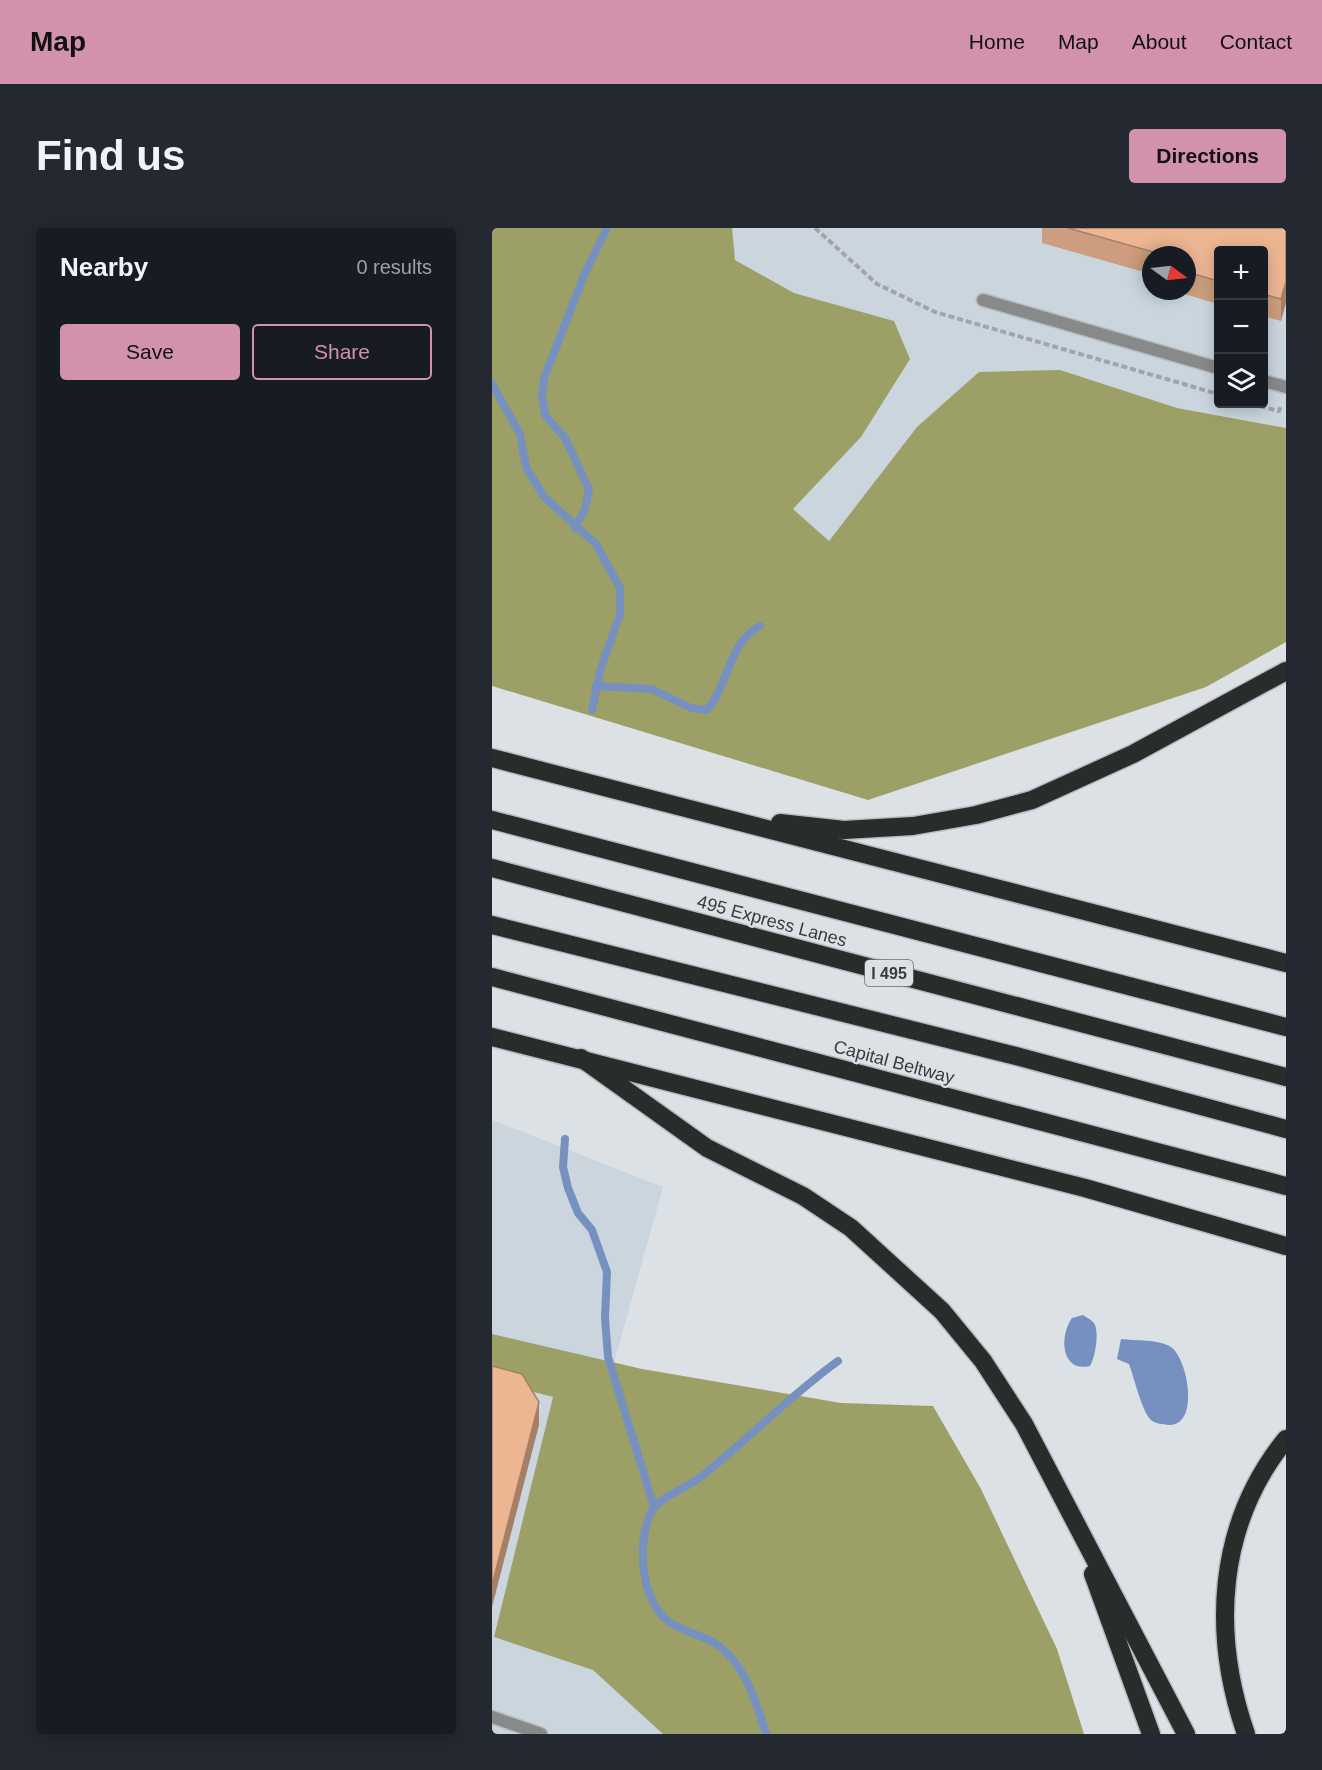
<!DOCTYPE html>
<html lang="en">
<head>
<meta charset="utf-8">
<style>
  :root { --surface:#171b24; --page:#242831; --text:#f1f3f6; --muted:#9ea1a6; --line:#363941; --accent:#d292ab }
  body { margin:0; font-family:Arial,sans-serif; background:var(--page); color:var(--text) }
  .controls { position:absolute; right:18px; top:18px; display:grid; overflow:hidden; border-radius:6px; box-shadow:0 3px 15px #0003 }
  .controls button { width:54px; height:54px; display:grid; place-items:center; padding:0; border:0; border-bottom:2px solid var(--line); background:var(--surface); color:var(--text); font:30px sans-serif }
  .compass { position:absolute; left:650px; top:18px; width:54px; height:54px; border-radius:50%; background:var(--surface); box-shadow:0 3px 15px #0003; rotate:105deg }
  .list { margin:0; padding:0; list-style:none }
  h2 { display:flex; justify-content:space-between; align-items:center; height:78px; margin:0; padding:0 24px; font-size:26px }
  h2 small { font-size:20px; font-weight:400; color:var(--muted) }
  .actions { display:flex; gap:12px; padding:18px 24px }
  .actions a { flex:1; padding:14px 0; border:2px solid var(--accent); border-radius:6px; text-align:center; font-size:21px; color:var(--accent) }
  .actions .main { background:var(--accent); color:#111 }
  .icon { flex:none; width:33px; height:33px; fill:none; stroke:currentColor; stroke-width:2; stroke-linecap:round; stroke-linejoin:round }
  .map { position:relative; flex:none; width:794px; height:1506px; overflow:hidden; border-radius:6px }
  header { display:flex; align-items:center; gap:36px; box-sizing:border-box; height:84px; padding:0 30px; background:var(--accent); color:#111 }
  header strong { font-size:28px }
  nav { display:flex; gap:33px; margin-inline-start:auto; font-size:21px }
  .intro { display:flex; align-items:center; justify-content:space-between; box-sizing:border-box; height:144px; padding:0 36px }
  h1 { margin:0; font-size:42px }
  .button { padding:15px 27px; border-radius:6px; background:var(--accent); color:#111; font-size:21px; font-weight:700 }
  main { display:flex; gap:36px; padding:0 36px }
  aside { flex:1; background:var(--surface); border-radius:6px; box-shadow:0 3px 15px #0003 }
  .map>svg:first-child { display:block }
  .built { fill:#cad5de; fill-rule:evenodd }
  .forest { fill:#9da066 }
  .water { fill:#7690c0 }
  .lines { fill:none; stroke-linecap:round; stroke-linejoin:round }
  .stream { stroke:#7690c0; stroke-width:8 }
  .service-casing { stroke:#b8bcc1; stroke-width:15 }
  .motorway-casing { stroke:#b8bcc1; stroke-width:21 }
  .path { stroke:#a1a5a9; stroke-width:4; stroke-dasharray:6 3; stroke-linecap:butt }
  .service { stroke:#878a89; stroke-width:12 }
  .motorway { stroke:#272d2b; stroke-width:18 }
  .wall { fill:#cc9d7e }
  .shaded-wall { fill:#a67f67 }
  .building { fill:#edb693; stroke:#a67f67; stroke-width:1.5 }
  .labels { text-anchor:middle; stroke-width:4.5; stroke-linejoin:round; paint-order:stroke }
  .shield { fill:#dce1e6; stroke:#696c6f; stroke-width:1.5 }
  .shield-label { font-size:16px; font-weight:bold; fill:#383a3c }
  .street-label { font-size:18px; fill:#383a3c; stroke:#dce1e6 }
</style>
</head>
<body>
<header>
<strong>Map</strong>
<nav><a>Home</a><a>Map</a><a>About</a><a>Contact</a></nav>
</header>
<div class="intro"><h1>Find us</h1><a class="button">Directions</a></div>
<main>
<aside>
<h2>Nearby<small>0 results</small></h2>
<ul class="list">
</ul>
<div class="actions"><a class="main">Save</a><a>Share</a></div>
</aside>
<div class="map">
<svg width="794" height="1506" viewBox="0 0 794 1506">
  <rect width="100%" height="100%" fill="#dce1e6"/>
  <!-- built -->
  <g class="built">
    <path d="M240,0H794V200L685,180L369,273L337,313L301,281L369,209L402,93L302,65L242,31ZM726,22H772V176H726ZM659,27H695V63H659Z"/>
    <path d="M0,892L171,959L120,1142L200,1506H0Z"/>
  </g>
  <!-- forest -->
  <g class="forest">
    <path d="M0,0H240L243,32L302,65L402,93L418,131L369,209L301,281L337,313L425,199L487,144L568,142L685,180L794,200V414L714,459L376,572L0,458Z"/>
    <path d="M0,1106L150,1141L349,1175L441,1178L489,1261L565,1421L592,1506H171L101,1442L2,1409L61,1169L0,1153Z"/>
  </g>
  <!-- water -->
  <g class="water">
    <path d="M591,1087C595,1090 601,1092 603,1097C607,1107 603,1130 598,1138C569,1145 567,1108 580,1090Z"/>
    <path d="M629,1111C643,1113 667,1111 679,1119C696,1131 708,1198 677,1197C671,1196 663,1196 659,1192C650,1184 642,1149 637,1136L625,1131Z"/>
  </g>
  <g class="lines">
    <!-- stream -->
    <g class="stream">
      <path d="M0,156L28,206L34,239L52,269L104,316L128,360V386L108,443L100,482"/>
      <path d="M83,300L93,281L97,261L73,210L53,187L50,168L52,150L93,45L115,0"/>
      <path d="M104,458L160,461L199,480L215,482C237,456 236,415 268,398"/>
      <path d="M73,911L71,939L76,960L86,985L100,1002L115,1044L113,1090L116,1129L162,1279"/>
      <path d="M274,1506C264,1473 253,1436 224,1416C209,1406 189,1404 175,1392C148,1371 144,1309 161,1281C170,1268 194,1260 206,1251C255,1213 296,1169 346,1133"/>
    </g>
    <defs>
      <g id="service">
        <path d="M491,72L726,140"/>
        <path d="M772,153L794,159"/>
        <path d="M0,1489L49,1506"/>
      </g>
      <g id="motorway">
        <path d="M0,530L794,735"/>
        <path d="M0,592L794,799"/>
        <path d="M288,595L352,602L421,598L484,587L540,572L641,526L794,443"/>
        <path d="M0,640L794,849"/>
        <path d="M0,697L524,828L794,901"/>
        <path d="M0,749L794,958"/>
        <path d="M0,809L593,960L794,1018"/>
        <path d="M89,830L215,920L311,968L359,1000L450,1083L491,1133L532,1196L694,1506"/>
        <path d="M601,1346L659,1506"/>
        <path d="M754,1506C719,1405 725,1296 794,1211"/>
      </g>
    </defs>
    <!-- service casing -->
    <use href="#service" class="service-casing"/>
    <!-- motorway casing -->
    <use href="#motorway" class="motorway-casing"/>
    <!-- path -->
    <g class="path">
      <path d="M323,0L385,56L443,84L726,166"/>
      <path d="M759,176L787,183L789,177"/>
    </g>
    <!-- service -->
    <use href="#service" class="service"/>
    <!-- motorway -->
    <use href="#motorway" class="motorway"/>
  </g>
  <!-- wall -->
  <path class="wall" d="M550,0H794L789,93L771,88V22H726V76L682,63H695V27H659V46L550,15Z"/>
  <!-- shaded-wall -->
  <g class="shaded-wall">
    <path d="M794,53V75L789,93V71Z"/>
    <path d="M47,1174V1197L0,1379V1357Z"/>
  </g>
  <!-- building -->
  <g class="building">
    <path d="M576,0H794V53L789,71L771,66V22H726V53L695,44V27H672Z"/>
    <path d="M0,1138L30,1146L47,1174L0,1357Z"/>
  </g>
  <g class="labels">
    <!-- shield labels -->
    <rect class="shield" x="373" y="732" width="48" height="26" rx="4.5"/>
    <g class="shield-label">
      <text x="397" y="751">I 495</text>
    </g>
    <!-- street labels -->
    <g class="street-label">
      <text transform="translate(280 693) rotate(15)" y="6">495 Express Lanes</text>
      <text transform="translate(402 834) rotate(15)" y="6">Capital Beltway</text>
    </g>
  </g>
</svg>
<div class="controls">
<button>+</button>
<button>−</button>
<button><svg class="icon" aria-label="layers" viewBox="0 0 24 24"><path d="M12 4l9 5-9 5-9-5zM3 14l9 5 9-5"/></svg></button>
</div>
<svg class="compass" viewBox="-18 -18 36 36"><path d="M0-13l5 13h-10z" fill="#e53935"/><path d="M0 13l5-13h-10z" fill="#9ea1a6"/></svg>
</div>
</main>
</body>
</html>
